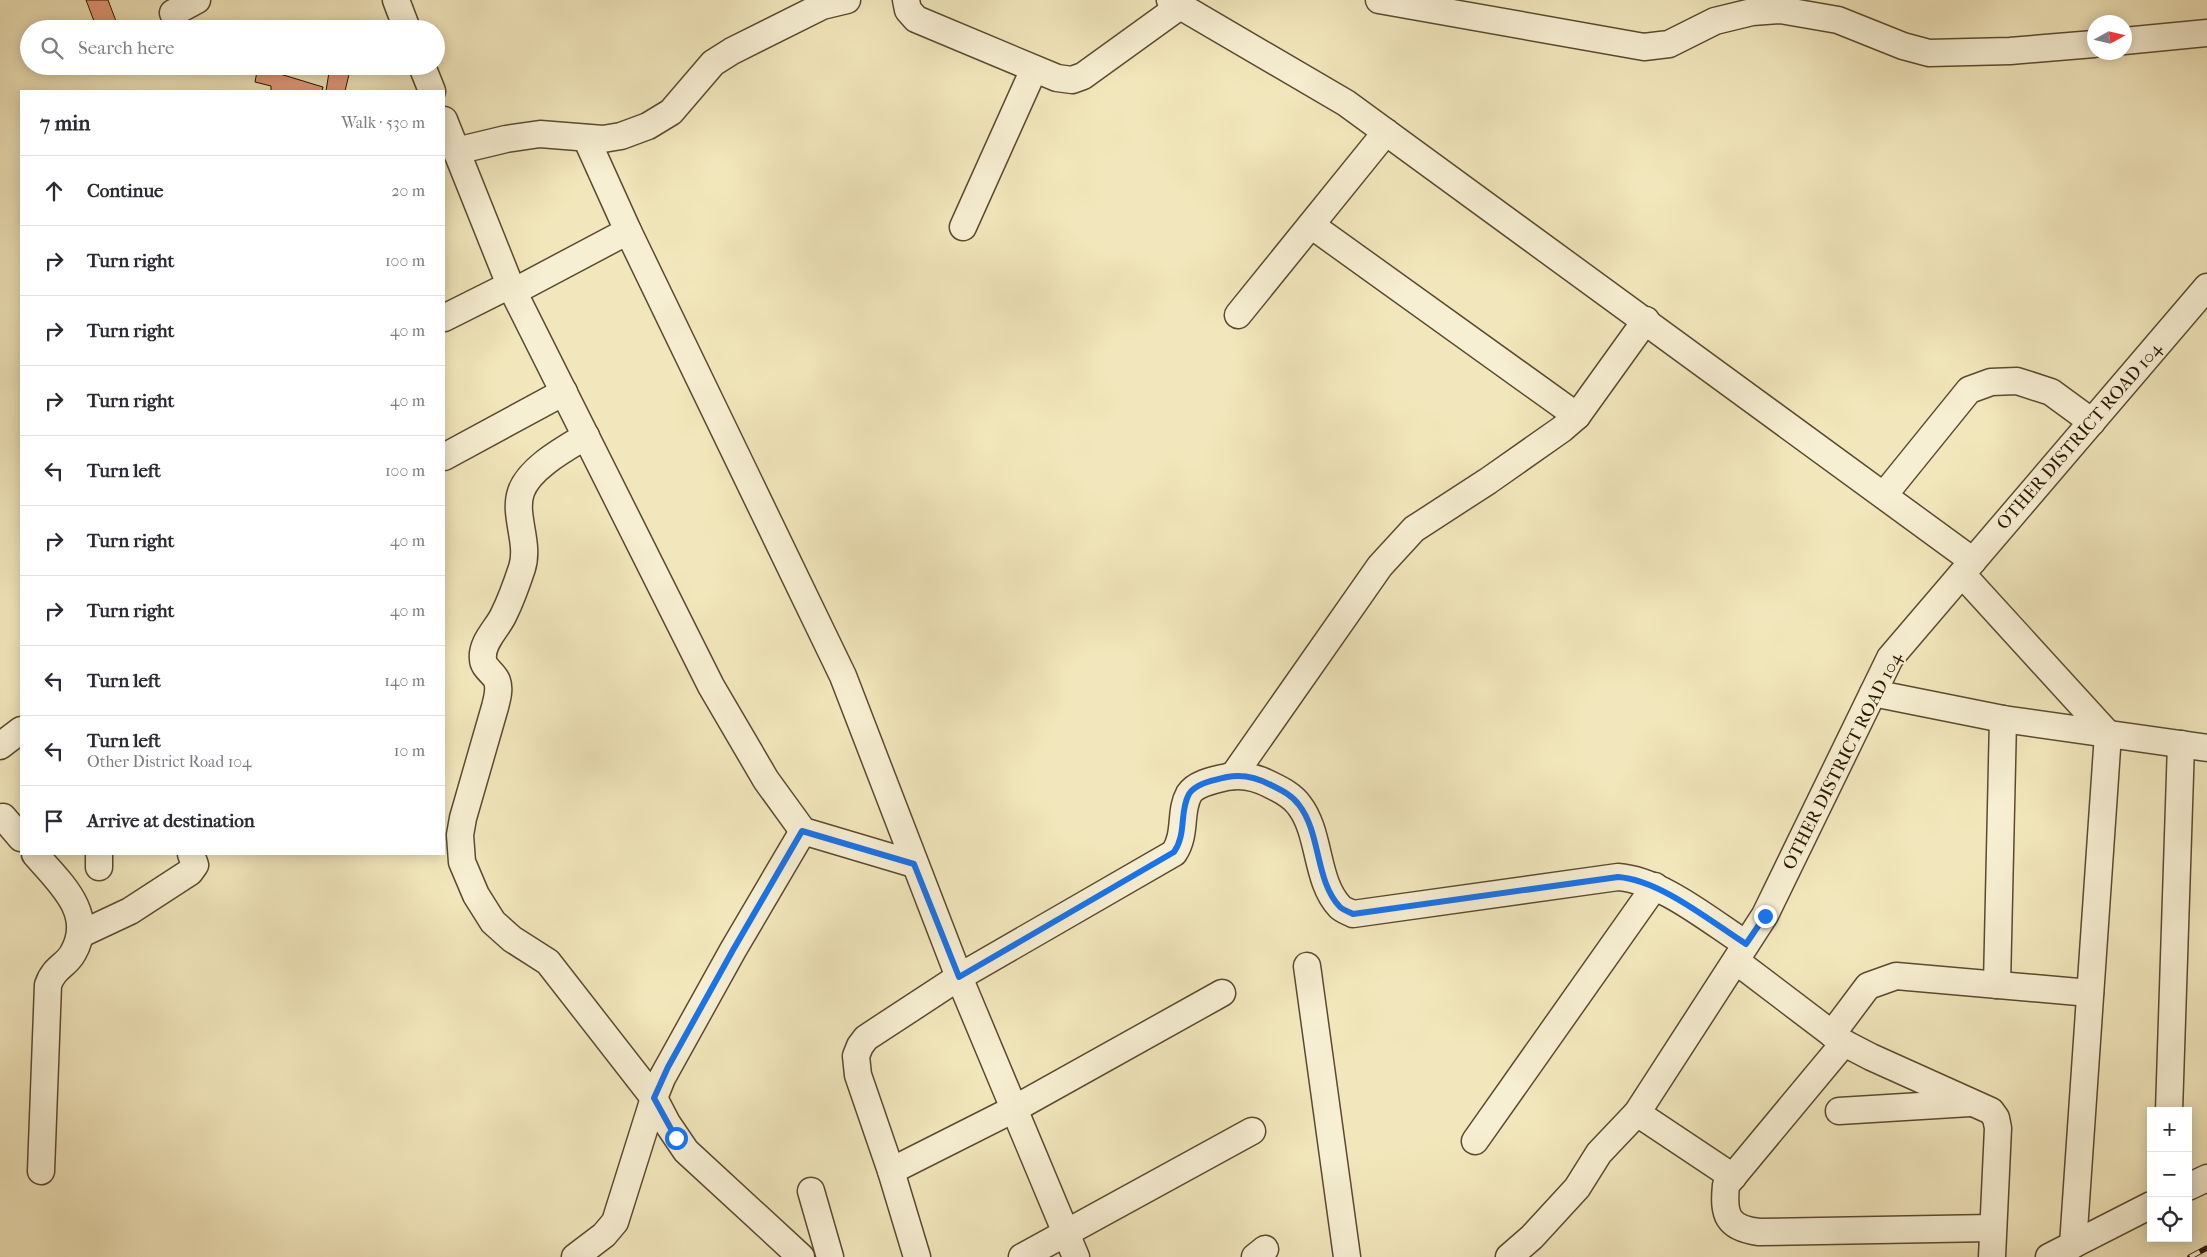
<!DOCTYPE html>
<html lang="en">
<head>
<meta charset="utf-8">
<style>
  :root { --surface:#fff; --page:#f7f7f7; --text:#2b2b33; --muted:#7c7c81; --line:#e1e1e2 }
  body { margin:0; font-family:"IM FELL French Canon",serif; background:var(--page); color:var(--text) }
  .controls { position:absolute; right:15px; bottom:15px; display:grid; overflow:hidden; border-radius:0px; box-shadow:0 2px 12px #0003 }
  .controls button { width:45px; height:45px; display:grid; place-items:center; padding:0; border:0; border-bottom:1px solid var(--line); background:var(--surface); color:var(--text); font:25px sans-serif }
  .compass { position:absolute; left:2087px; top:15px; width:45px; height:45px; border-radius:50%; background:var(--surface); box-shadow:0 2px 12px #0003; rotate:82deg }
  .stop { position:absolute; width:15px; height:15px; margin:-11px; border:4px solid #1a73e8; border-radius:50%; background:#fff }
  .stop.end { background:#1a73e8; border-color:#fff; box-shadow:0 1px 5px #0008 }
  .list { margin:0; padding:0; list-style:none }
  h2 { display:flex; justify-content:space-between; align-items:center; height:65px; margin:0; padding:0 20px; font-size:21px }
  h2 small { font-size:16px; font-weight:400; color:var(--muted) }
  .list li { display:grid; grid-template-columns:32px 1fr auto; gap:15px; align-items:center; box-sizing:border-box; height:70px; padding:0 20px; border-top:1px solid var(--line) }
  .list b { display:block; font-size:19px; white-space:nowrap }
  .list p { margin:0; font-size:16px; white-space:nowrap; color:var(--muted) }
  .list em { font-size:16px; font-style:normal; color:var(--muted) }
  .icon { flex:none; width:28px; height:28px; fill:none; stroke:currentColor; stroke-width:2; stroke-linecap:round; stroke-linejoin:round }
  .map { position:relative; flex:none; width:2207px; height:1257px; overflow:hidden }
  .search { position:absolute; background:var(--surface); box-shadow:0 2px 12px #0003; left:20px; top:20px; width:425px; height:55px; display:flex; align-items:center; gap:12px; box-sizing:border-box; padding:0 18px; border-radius:28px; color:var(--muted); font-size:19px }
  .panel { position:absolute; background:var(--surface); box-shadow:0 2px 12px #0003; left:20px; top:90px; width:425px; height:765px; border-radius:0px }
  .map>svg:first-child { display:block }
  .building { fill:#e59a79; stroke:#291601 }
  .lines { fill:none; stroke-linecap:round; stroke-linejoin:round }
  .minor-casing { stroke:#5b4a30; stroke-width:29 }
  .minor { stroke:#f7efd3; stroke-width:26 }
  .rail-casing { stroke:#291601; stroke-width:5.5 }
  .rail { stroke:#f7efd3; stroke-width:4; stroke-dasharray:11; stroke-linecap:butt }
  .route { stroke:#1a73e8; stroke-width:6 }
  .labels { text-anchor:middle; stroke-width:4; stroke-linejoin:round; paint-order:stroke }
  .street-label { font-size:18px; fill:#291601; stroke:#f7efd3 }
</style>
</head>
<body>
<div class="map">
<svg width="2207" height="1257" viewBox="0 0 2207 1257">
  <rect width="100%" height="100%" fill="#f2e7bc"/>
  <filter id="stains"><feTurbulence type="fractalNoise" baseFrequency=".004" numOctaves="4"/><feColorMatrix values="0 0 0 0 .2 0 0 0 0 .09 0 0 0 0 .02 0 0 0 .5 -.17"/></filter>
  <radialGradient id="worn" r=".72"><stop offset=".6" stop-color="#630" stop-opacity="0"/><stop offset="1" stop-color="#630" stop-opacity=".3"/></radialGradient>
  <!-- building -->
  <g class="building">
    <path d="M86,0H108L119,29H97Z"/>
    <path d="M258,66H282L280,74L323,87L322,91H271V86L255,82Z"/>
    <path d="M330,66H351L345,91H326Z"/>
  </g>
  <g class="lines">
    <defs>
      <g id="minor">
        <path d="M396,0L407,29"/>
        <path d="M906,0L908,10L916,19L1057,78L1072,80L1083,76L1180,6"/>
        <path d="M1170,0L1346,103L1973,561"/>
        <path d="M1379,0L1644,47L1669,44L1715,21L1752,12L1780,10L1838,20L1903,46L1929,53L2010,51L2094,44"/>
        <path d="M173,13L197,0"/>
        <path d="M2124,41L2207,33"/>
        <path d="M422,66L432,91"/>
        <path d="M444,120L510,285L711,686L766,780L803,831L914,864"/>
        <path d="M586,138L628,231L843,676L959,977L1076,1257"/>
        <path d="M456,151L506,139L540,134L603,139L621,136L648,126L671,112L713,63L732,51L822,6L847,0"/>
        <path d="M1311,225L1577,416"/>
        <path d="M963,227L1034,69"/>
        <path d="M513,292L628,231"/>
        <path d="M1238,315L1386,132"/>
        <path d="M444,318L510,285"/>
        <path d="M586,436C566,448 529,468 521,492C513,515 530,543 522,568C517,583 511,600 504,614C498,628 481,642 483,659C483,668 494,673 497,681C500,689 497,699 495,707L463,818L460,835L462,862L476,895L493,922L512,939L548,962L654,1098L667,1123L686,1151L801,1257"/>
        <path d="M444,457L564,392"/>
        <path d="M1884,495L1969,390L1991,382L2017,381L2051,392L2092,422"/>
        <path d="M1962,574L2108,734L2073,1245"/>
        <path d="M1873,693L2003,719L2207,748"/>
        <path d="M0,746L21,730"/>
        <path d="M1233,776L1380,566L1414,529L1488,481L1562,429L1577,416L1646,320"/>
        <path d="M3,817L21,838"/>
        <path d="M35,854C59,882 96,913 73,953C66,966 54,967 48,985L41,1171"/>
        <path d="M99,854V867"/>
        <path d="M81,934L130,911L190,872L195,865L191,854"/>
        <path d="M1736,961L1844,1043L1871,1057L1991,1111L1996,1118L1998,1128L1992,1257"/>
        <path d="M1307,966L1347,1257"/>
        <path d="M1997,985L2003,719"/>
        <path d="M1832,1034L1868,986L1896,976L2090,993"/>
        <path d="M1844,1043L1726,1185C1723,1215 1727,1228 1759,1232L1992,1228"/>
        <path d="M1839,1111L1970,1103"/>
        <path d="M2169,1111L2181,744"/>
        <path d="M1637,1113L1733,1177"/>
        <path d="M1475,1141L1655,886"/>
        <path d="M891,1171L1014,1109L1222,993"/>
        <path d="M2188,1187L2207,1178"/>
        <path d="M811,1191L830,1257"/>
        <path d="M575,1257L604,1235L615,1222L654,1098L662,1078L733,950L803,831"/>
        <path d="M917,1257L891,1171L858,1075L856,1056L860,1046L866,1038L959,977L1174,853C1187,833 1179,812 1189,794C1196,783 1215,780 1227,777C1242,774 1258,778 1271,785C1281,790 1292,795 1299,805C1321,833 1315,881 1340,907C1343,910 1349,912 1353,914L1618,877C1661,880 1710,921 1746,944"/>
        <path d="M1022,1257L1252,1131"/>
        <path d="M1255,1257L1265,1249"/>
        <path d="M1509,1257L1532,1237L1577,1188L1599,1153L1637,1113L1765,915L1890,658L2207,287"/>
        <path d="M2049,1257L2151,1205"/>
      </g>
    </defs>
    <!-- minor casing -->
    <use href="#minor" class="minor-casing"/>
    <!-- minor -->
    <use href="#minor" class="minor"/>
    <defs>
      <path id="rail" d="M2190,1257L2207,1248"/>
    </defs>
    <!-- rail casing -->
    <use href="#rail" class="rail-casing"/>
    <!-- rail -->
    <use href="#rail" class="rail"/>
  </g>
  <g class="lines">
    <!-- route -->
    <path class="route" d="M676,1138L654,1098L668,1067L733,950L802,831L914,864L959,977L1174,852C1187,833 1179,812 1189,794C1196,783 1215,780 1227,777C1242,774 1258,778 1271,785C1281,790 1292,795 1299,805C1321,833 1315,881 1340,907C1343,910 1349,912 1353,914L1618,877C1660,880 1710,921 1746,944L1765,916"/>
  </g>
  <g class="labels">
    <!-- street labels -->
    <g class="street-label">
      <text transform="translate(2079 436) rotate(-49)" y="6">OTHER DISTRICT ROAD 104</text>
      <text transform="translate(1842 761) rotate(-63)" y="6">OTHER DISTRICT ROAD 104</text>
    </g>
  </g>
  <rect width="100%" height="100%" filter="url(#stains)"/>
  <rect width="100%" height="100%" fill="url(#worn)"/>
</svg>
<div class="controls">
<button>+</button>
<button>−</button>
<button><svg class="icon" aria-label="locate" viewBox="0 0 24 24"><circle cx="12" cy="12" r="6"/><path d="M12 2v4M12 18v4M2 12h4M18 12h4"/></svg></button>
</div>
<svg class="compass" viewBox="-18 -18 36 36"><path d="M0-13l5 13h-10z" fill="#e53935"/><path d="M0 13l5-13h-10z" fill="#7c7c81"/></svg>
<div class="stop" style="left:676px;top:1138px"></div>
<div class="stop end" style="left:1765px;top:916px"></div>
<div class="search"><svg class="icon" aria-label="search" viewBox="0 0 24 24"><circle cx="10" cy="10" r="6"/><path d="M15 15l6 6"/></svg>Search here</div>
<section class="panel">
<h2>7 min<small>Walk · 530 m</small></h2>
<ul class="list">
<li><svg class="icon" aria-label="ahead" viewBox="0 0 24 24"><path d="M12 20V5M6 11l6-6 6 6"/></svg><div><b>Continue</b></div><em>20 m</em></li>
<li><svg class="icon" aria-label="right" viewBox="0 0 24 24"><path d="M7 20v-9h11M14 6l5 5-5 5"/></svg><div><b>Turn right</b></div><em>100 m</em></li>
<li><svg class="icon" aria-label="right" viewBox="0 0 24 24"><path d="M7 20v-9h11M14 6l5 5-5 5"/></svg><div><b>Turn right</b></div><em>40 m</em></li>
<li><svg class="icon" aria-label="right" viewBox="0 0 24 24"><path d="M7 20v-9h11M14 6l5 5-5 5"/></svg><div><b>Turn right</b></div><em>40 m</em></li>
<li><svg class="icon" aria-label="left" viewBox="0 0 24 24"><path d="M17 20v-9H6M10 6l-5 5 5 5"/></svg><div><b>Turn left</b></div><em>100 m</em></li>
<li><svg class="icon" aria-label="right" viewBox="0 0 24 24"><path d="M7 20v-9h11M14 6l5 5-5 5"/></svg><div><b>Turn right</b></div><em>40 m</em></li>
<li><svg class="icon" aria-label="right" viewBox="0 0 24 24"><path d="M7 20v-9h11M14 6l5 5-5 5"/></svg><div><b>Turn right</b></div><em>40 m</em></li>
<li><svg class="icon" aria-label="left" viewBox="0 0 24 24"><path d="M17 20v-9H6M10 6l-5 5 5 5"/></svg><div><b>Turn left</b></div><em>140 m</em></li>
<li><svg class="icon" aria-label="left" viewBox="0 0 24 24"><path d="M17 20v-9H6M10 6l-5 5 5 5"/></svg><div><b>Turn left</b><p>Other District Road 104</p></div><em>10 m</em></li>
<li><svg class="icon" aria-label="arrive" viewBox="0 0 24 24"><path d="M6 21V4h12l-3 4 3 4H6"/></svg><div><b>Arrive at destination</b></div></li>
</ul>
</section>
</div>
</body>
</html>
